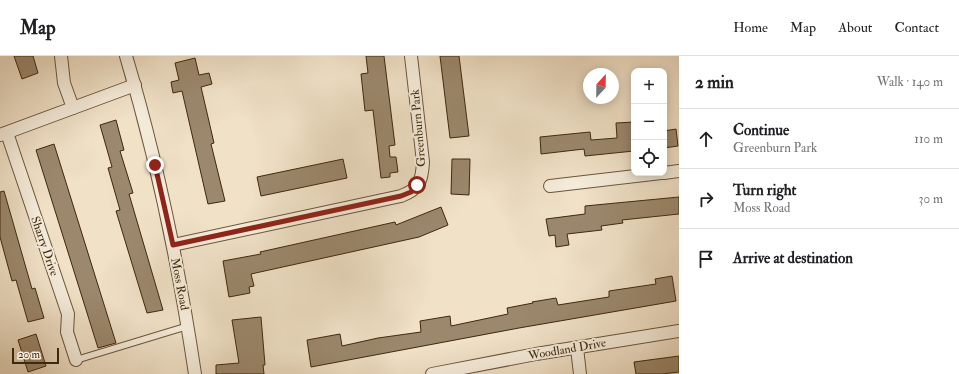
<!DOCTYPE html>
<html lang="en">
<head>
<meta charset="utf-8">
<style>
  :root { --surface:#fff; --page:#f2f2f2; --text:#202124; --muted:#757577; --line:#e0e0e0 }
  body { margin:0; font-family:"IM FELL Double Pica",serif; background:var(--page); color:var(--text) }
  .controls { position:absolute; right:12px; top:12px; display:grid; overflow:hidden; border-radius:8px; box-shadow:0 2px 10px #0003 }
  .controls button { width:36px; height:36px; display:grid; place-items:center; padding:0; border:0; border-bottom:1px solid var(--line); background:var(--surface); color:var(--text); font:20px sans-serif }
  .compass { position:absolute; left:583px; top:12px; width:36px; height:36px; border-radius:50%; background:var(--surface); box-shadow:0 2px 10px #0003; rotate:22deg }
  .scale { position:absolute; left:12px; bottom:10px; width:47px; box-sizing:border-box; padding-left:4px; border:2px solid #3f280c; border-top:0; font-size:11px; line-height:14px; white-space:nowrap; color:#3f280c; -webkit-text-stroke:3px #f5ecdb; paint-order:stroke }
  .stop { position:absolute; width:12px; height:12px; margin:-9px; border:3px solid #8f2418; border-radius:50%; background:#fff }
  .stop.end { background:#8f2418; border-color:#fff; box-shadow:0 1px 4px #0008 }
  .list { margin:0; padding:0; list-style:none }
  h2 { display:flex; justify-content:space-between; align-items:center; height:52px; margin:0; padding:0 16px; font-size:17px }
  h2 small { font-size:13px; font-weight:400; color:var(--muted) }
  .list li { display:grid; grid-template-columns:26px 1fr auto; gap:12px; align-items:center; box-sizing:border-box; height:60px; padding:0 16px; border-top:1px solid var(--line) }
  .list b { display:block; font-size:15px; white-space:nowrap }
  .list p { margin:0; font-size:13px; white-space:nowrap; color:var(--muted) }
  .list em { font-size:13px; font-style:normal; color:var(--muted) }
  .icon { flex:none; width:22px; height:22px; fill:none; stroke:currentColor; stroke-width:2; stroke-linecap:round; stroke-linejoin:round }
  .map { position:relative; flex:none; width:679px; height:318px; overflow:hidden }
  header { display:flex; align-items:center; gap:24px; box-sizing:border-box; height:56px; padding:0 20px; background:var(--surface); border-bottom:1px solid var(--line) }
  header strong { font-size:19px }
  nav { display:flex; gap:22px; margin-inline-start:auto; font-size:14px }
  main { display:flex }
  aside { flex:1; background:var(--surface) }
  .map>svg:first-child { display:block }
  .building { fill:#9b886d; stroke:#3f280c }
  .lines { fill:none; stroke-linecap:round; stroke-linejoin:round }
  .lane-casing { stroke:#6b563b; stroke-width:8 }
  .street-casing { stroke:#6b563b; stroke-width:14 }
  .lane { stroke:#f5ecdb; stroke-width:6 }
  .street { stroke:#f5ecdb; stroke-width:12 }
  .route { stroke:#8f2418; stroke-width:5 }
  .labels { text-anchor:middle; stroke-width:4; stroke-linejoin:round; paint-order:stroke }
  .street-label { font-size:12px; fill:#3f280c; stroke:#f5ecdb }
</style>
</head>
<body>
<header>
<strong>Map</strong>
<nav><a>Home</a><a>Map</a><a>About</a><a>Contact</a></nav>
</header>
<main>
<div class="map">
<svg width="679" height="318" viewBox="0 0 679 318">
  <rect width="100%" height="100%" fill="#f0e1c7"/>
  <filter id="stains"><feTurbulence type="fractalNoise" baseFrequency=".005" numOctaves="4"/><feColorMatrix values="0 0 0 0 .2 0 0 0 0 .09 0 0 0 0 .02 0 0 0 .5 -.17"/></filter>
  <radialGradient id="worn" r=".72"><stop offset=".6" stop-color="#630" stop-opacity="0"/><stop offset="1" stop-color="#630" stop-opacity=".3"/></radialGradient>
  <!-- building -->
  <g class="building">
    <path d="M14,0H33L38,17L22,23Z"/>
    <path d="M366,0H384L395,89L389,90L390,101H396L398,116L390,117V121L381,122L373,54L365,55L361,18L368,17Z"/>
    <path d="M440,0H459L469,80L450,82Z"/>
    <path d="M195,2L199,19L209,17L212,28L201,31L214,87L211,88L225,145L208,148L182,35L173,37L171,26L179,24L175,7Z"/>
    <path d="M116,64L124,94L120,95L133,137L129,138L163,254L147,257L116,155L120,154L108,112L112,111L100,69Z"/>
    <path d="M634,66V95L585,100L584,93L541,98L540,81L590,76L591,84L617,82L616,67Z"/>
    <path d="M676,73L678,90L664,92V75Z"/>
    <path d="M54,88L116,287L98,292L36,94Z"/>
    <path d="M343,103L347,122L261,140L257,121Z"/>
    <path d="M452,103H470L469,139L451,138Z"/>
    <path d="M4,135L32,233L35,232L44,262L28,266L16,224L12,225L0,181V136Z"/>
    <path d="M679,141V158L622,164L623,167L601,170L602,174L567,178L569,189L556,191L555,179L549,180L546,163L585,158V150Z"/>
    <path d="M441,151L448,169L419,181L251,218L254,230L249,231L250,237L229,241L223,205L261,198L260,196L395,166L396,169Z"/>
    <path d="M672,220L676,245L519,272L311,311L307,284L340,278L342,290L378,282L421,276L420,265L450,260L451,270L508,258L507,252L533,247L532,246L556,242L558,249L609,241V235L656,228L655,223Z"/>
    <path d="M261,261L265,309H263L264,318H216V309L239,307L232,264Z"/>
    <path d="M36,278L46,310L28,316L18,284Z"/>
    <path d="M679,300V316L662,318H636L634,306Z"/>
  </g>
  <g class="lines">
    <defs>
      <path id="lane" d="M76,304L188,270"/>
      <g id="street">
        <path d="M61,0L64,27L73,52"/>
        <path d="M126,0C157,104 179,211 195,318"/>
        <path d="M7,77L68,258L67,276L76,304"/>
        <path d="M0,79L135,29"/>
        <path d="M664,117L679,115"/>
        <path d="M550,130L661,117"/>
        <path d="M173,189L401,140C420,133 422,124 423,106L411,0"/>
        <path d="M577,292L580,318"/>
        <path d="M432,318L536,298L679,275"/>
      </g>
    </defs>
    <!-- lane casing -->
    <use href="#lane" class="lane-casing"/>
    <!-- street casing -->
    <use href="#street" class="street-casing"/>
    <!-- lane -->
    <use href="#lane" class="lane"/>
    <!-- street -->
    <use href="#street" class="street"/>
  </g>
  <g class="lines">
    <!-- route -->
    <path class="route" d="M155,109L173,189L401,140L411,136L417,129"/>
  </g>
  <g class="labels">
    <!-- street labels -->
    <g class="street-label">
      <text transform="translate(418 72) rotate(-95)" y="4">Greenburn Park</text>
      <text transform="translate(45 190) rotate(71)" y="4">Sharry Drive</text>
      <text transform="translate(180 228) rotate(79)" y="4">Moss Road</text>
      <text transform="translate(567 293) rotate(-10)" y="4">Woodland Drive</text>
    </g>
  </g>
  <rect width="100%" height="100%" filter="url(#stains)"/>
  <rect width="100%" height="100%" fill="url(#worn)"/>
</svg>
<div class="controls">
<button>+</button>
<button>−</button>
<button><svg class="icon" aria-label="locate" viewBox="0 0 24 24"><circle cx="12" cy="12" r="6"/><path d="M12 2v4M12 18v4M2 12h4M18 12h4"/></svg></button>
</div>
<svg class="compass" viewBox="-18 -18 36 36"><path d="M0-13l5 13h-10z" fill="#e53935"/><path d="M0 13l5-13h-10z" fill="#757577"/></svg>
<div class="scale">20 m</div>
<div class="stop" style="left:417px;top:129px"></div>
<div class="stop end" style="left:155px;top:109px"></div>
</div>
<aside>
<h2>2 min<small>Walk · 140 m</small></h2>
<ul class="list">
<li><svg class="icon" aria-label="ahead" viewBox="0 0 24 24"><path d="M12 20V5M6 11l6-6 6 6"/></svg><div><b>Continue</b><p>Greenburn Park</p></div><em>110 m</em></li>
<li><svg class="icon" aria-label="right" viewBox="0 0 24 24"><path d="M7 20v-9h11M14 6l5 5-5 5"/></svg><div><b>Turn right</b><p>Moss Road</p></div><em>30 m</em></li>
<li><svg class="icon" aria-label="arrive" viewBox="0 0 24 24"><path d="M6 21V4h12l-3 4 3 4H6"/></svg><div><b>Arrive at destination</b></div></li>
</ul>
</aside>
</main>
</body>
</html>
